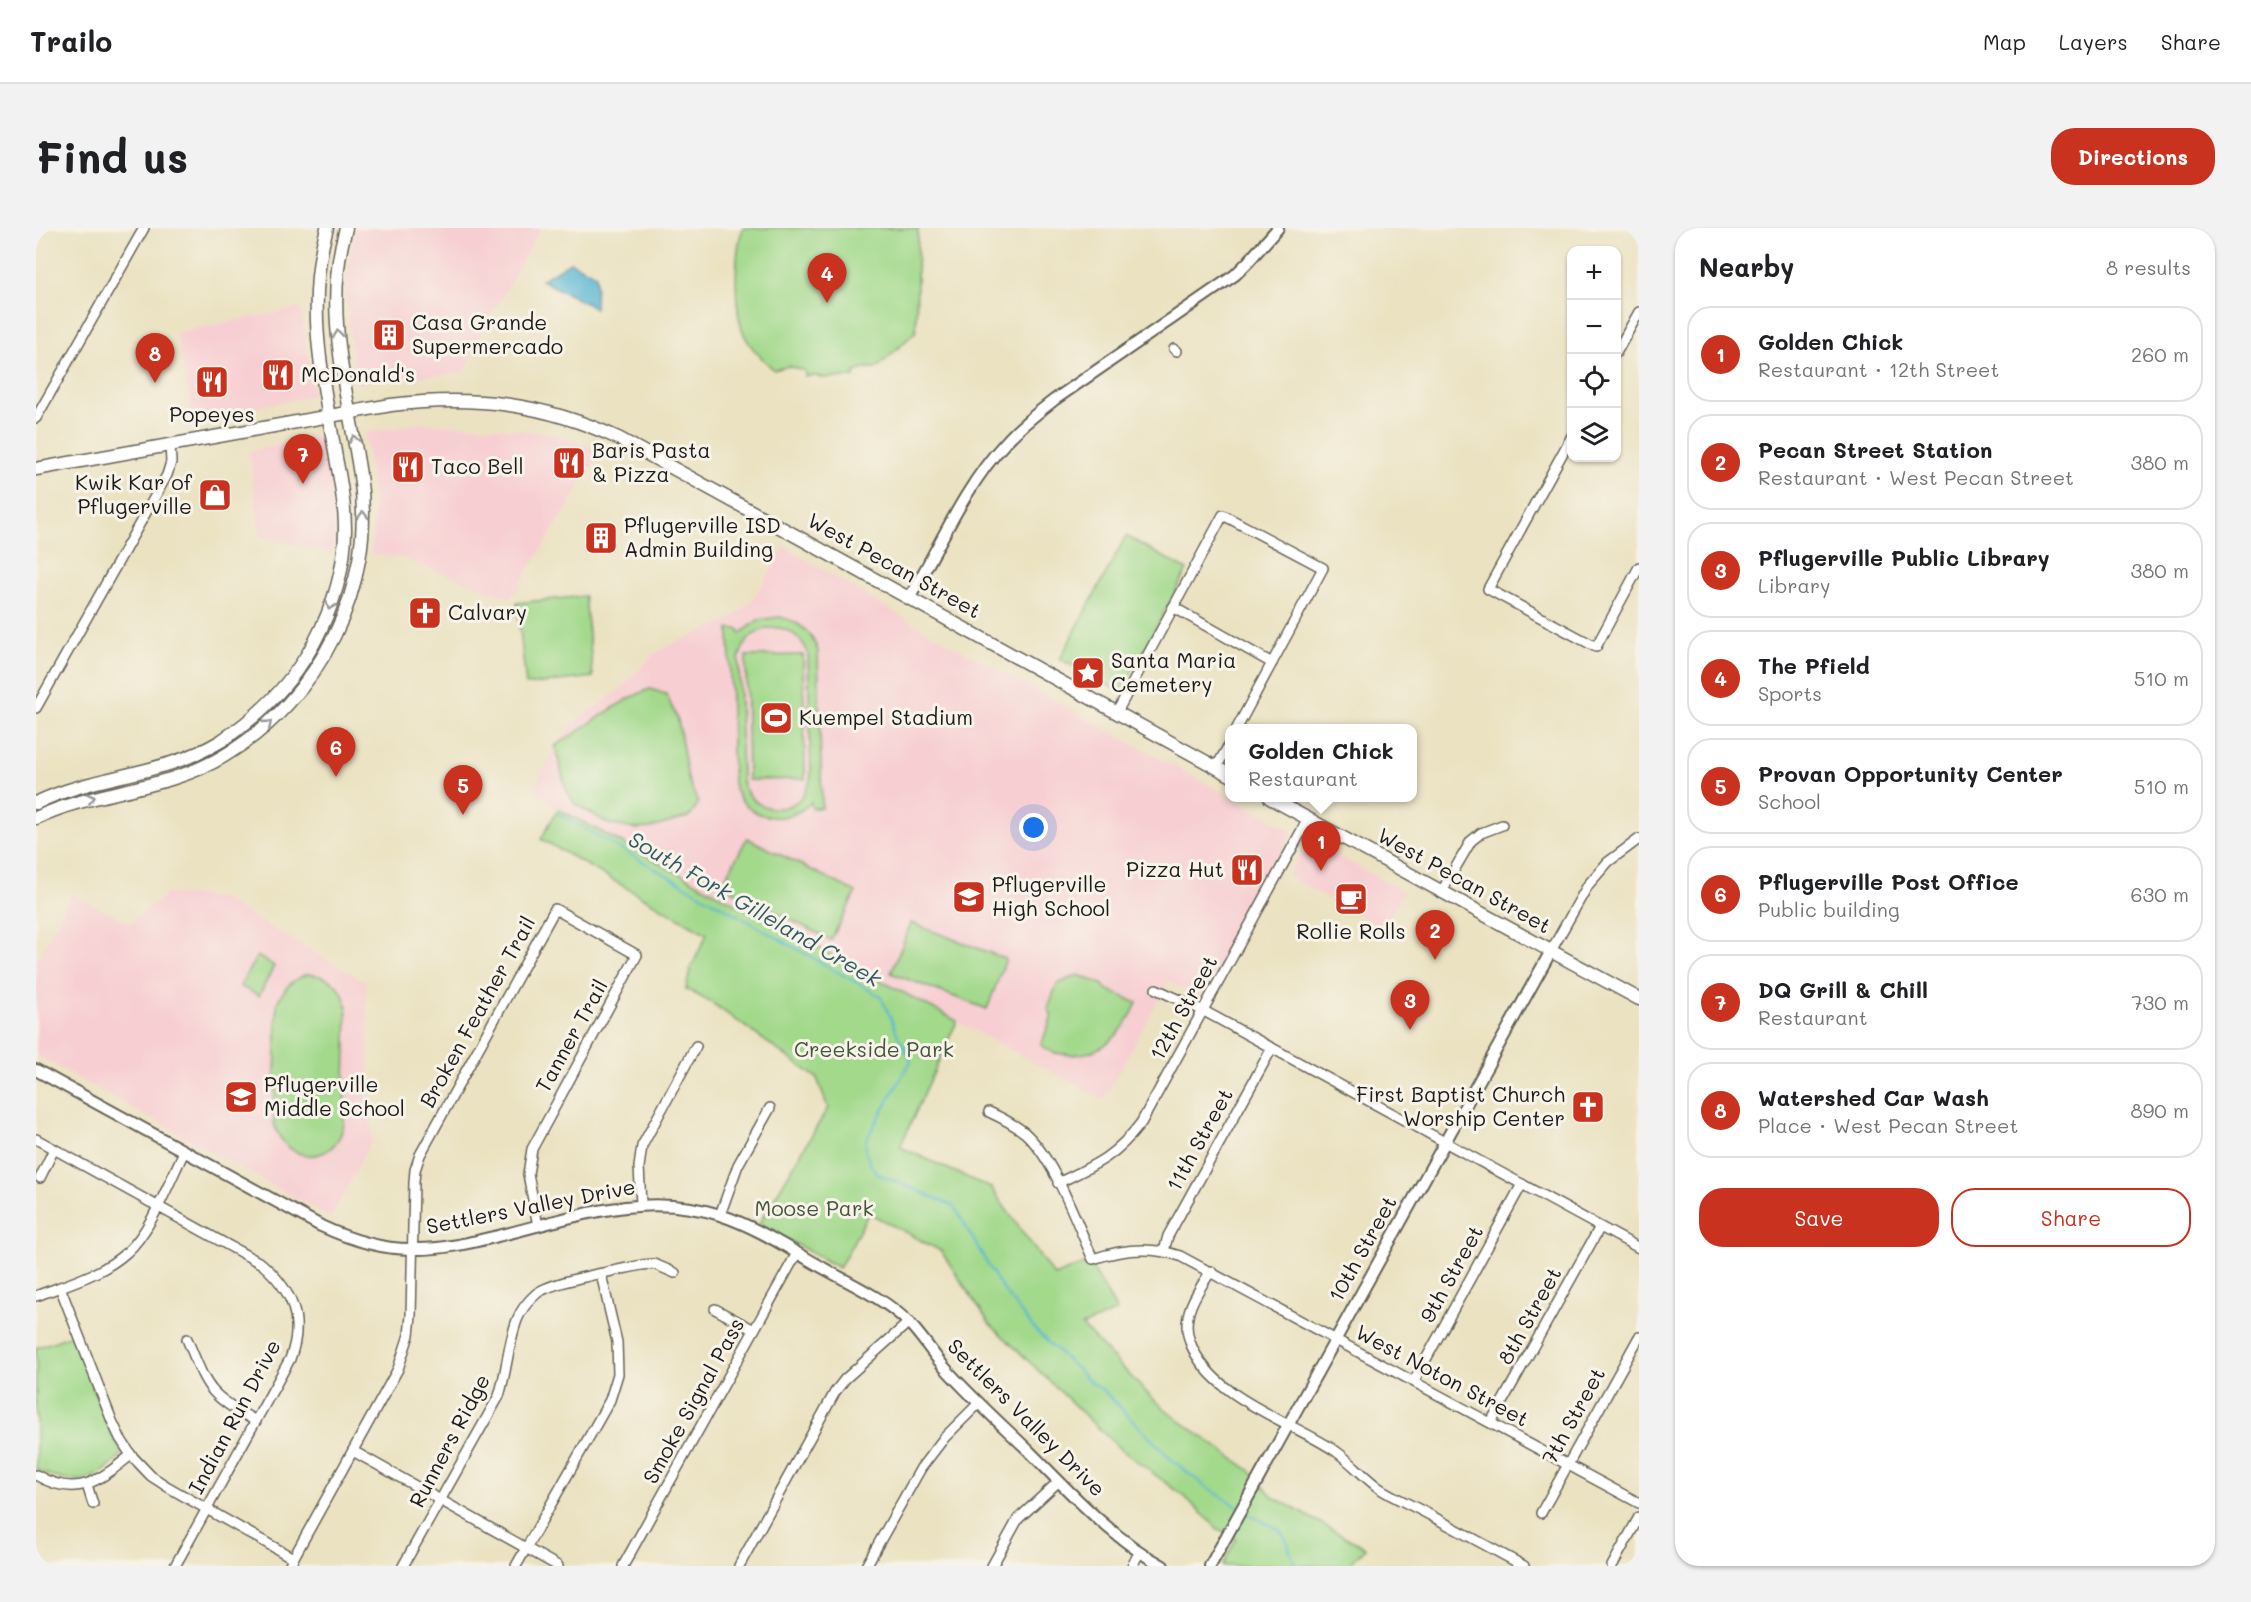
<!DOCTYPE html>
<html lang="en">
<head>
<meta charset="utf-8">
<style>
  :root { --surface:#fff; --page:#f2f2f2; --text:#202124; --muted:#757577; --line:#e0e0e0; --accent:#c8321e }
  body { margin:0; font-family:Mali,sans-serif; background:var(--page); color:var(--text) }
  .controls { position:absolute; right:18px; top:18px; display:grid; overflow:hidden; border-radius:12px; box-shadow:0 2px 4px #0004 }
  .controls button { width:54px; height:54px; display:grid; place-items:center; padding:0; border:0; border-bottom:2px solid var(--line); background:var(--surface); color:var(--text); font:30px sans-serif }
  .you { position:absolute; left:998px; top:600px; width:21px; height:21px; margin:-15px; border:4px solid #fff; border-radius:50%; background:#1a73e8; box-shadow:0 0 0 9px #1a73e833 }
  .badge { display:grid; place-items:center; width:39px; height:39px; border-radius:50%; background:var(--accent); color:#fff; font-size:20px; font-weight:700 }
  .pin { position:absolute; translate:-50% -50px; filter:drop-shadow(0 2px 3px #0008) }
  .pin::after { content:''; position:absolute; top:32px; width:21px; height:18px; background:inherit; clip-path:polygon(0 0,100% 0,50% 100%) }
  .popup { position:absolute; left:1189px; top:496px; width:192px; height:78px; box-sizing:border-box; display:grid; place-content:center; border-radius:12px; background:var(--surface); filter:drop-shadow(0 2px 4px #0005); font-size:20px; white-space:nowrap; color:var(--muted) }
  .popup b { font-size:22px; color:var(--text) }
  .popup::after { content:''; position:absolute; left:50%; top:100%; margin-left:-12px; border:12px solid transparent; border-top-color:var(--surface) }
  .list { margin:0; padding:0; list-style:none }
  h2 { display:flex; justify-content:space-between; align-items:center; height:78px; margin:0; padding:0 24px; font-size:26px }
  h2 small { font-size:20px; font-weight:400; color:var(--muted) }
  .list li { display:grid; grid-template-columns:39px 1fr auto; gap:18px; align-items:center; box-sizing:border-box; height:96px; margin:0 12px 12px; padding:0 12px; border:2px solid var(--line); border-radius:24px }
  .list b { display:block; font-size:22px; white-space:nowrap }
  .list p { margin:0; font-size:20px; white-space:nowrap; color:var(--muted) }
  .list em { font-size:20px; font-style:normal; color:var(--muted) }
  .actions { display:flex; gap:12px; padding:18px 24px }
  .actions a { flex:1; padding:14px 0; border:2px solid var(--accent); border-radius:24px; text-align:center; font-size:21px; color:var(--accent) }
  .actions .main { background:var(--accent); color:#fff }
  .icon { flex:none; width:33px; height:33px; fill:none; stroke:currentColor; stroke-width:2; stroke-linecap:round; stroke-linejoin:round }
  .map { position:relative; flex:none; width:1603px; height:1338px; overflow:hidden; border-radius:24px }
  header { display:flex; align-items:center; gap:36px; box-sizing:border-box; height:84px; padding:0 30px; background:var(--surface); border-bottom:2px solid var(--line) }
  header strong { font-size:28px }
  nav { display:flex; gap:33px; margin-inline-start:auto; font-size:21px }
  .intro { display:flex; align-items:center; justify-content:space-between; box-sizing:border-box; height:144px; padding:0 36px }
  h1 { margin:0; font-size:42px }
  .button { padding:15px 27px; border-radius:24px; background:var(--accent); color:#fff; font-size:21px; font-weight:700 }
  main { display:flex; gap:36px; padding:0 36px }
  aside { flex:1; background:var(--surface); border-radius:24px; box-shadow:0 2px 4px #0004 }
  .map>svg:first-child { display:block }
  .built { fill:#f7cfd2 }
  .green { fill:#a2d98b; stroke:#5f7a54; stroke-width:1.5; fill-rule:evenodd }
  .water { fill:#54b5d3; stroke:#386878; stroke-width:1.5 }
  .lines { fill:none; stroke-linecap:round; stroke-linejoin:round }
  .stream { stroke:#54b5d3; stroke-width:2 }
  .minor-casing { stroke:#646156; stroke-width:12 }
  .tertiary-casing { stroke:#646156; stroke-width:14 }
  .secondary-casing { stroke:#646156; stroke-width:15 }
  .minor { stroke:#fff; stroke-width:9 }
  .tertiary { stroke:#fff; stroke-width:10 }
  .secondary { stroke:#fff; stroke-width:12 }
  .oneway { stroke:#999 }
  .labels { text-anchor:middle; stroke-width:6; stroke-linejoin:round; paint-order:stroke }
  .poi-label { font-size:21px; fill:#1c1c1c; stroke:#f7f3e8; text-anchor:start }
  .street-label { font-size:21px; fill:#1c1c1c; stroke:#f7f3e8 }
  .park-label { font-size:21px; fill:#44553d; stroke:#f7f3e8 }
  .water-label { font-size:22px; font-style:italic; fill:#325965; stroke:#f7f3e8 }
</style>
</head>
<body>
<header>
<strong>Trailo</strong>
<nav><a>Map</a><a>Layers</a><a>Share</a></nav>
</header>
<div class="intro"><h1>Find us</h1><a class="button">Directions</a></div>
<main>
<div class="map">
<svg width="1603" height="1338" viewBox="0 0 1603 1338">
  <rect width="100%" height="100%" fill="#f7f3e8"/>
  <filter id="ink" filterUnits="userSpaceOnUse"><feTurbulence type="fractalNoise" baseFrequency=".0167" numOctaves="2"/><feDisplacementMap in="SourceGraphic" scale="12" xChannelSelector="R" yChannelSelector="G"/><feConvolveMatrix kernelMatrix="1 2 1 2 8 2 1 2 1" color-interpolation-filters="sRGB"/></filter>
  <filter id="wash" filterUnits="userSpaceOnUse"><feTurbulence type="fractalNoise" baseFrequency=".008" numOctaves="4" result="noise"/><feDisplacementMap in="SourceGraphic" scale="24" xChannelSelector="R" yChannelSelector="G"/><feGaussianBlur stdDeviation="1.35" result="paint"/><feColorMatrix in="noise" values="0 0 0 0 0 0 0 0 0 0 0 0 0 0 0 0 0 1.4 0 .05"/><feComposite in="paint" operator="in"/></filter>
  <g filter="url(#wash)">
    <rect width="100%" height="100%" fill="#ebe2c1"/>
    <!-- built -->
    <g class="built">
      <path d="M320,0H505L439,117L430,144L320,156L309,63L316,15Z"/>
      <path d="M265,80L278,168L157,191L140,104Z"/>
      <path d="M384,195L457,199L513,205L566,223L475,371L368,331L335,326L338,278L329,205Z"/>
      <path d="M286,208L301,280L297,325L224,309L213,223Z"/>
      <path d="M749,319L875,394L1257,603L1166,769H1162L1133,753L1068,872L522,581L498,561L519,518L538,494L583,462L618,426L631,418L694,392L715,374Z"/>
      <path d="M1273,612L1368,664L1347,700L1252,648Z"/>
      <path d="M131,665L185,670L330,754L336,912L295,990L0,827V734L36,666L94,695Z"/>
    </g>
    <!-- green -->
    <g class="green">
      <path d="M707,0H882L880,103L841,140H831L819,144L818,149L783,150V148H769V143L753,138L738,142C728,132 716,122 710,110C697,88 698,24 707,0Z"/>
      <path d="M1090,308L1151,342L1085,464L1024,431Z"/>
      <path d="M549,368L557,449L490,457L481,375Z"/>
      <path d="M744,389C763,393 776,405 782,423L786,580H776L775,574C750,600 707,592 697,555L693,401H703L704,406L722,392ZM744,400C759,404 767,412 772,425L775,547C770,587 719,593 706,554L703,432C707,410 723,398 744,400Z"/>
      <path d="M767,427L769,551L712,552L710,428Z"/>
      <path d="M614,461L630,466L642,492L652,551L662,575L657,585L652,589L615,600L599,601L573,596L538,575L530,561L519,518C551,499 580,474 614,461Z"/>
      <path d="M522,581L921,793L864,919L955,960L1018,1048L1053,1034L1081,1083L1046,1098L1114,1168L1140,1190L1216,1244L1237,1269L1330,1320L1311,1338H1186L1200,1311L1184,1303L1148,1268L1084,1221L953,1095L905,1023L833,985L803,1040L723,996L792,880L781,850L676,775L650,761L654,742L671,706L505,611Z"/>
      <path d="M711,610L820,664L795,712L686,657Z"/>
      <path d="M875,695L970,731L951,781L855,745Z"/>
      <path d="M221,728L238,738L223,768L204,758Z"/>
      <path d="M272,746C294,748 306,757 311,778L308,896C299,939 249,937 238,895L241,775C248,760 257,750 272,746Z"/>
      <path d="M1042,747L1066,756L1070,761L1101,775C1087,807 1065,831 1026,826C1018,825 1010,823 1005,817L1016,788L1012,780L1021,756Z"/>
      <path d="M36,1107L74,1203L86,1226C62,1256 32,1259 0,1241V1120Z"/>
    </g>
    <!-- water -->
    <path class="water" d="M534,34L560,47L559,80L505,52Z"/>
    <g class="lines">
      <!-- stream -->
      <g class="stream">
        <path d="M521,585L844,768C851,779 855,790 860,803C864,814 872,822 875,833L830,912C828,925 832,936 842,946L918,978L965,1059L999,1102L1057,1156L1068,1163L1136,1232L1166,1256L1202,1279"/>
        <path d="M1209,1284L1244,1302L1251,1313L1259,1338"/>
      </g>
    </g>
  </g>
  <g filter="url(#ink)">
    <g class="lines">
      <defs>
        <g id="minor">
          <path d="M1138,121L1141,123"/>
          <path d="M1580,125L1603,84"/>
          <path d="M0,190L108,0"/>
          <path d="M1536,208L1452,361L1560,419L1603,339"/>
          <path d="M1137,379L1236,435"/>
          <path d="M0,480L131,247L135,234L134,217"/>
          <path d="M1081,484L1187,287L1287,340L1201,500"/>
          <path d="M1180,540L1194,515"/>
          <path d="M1406,663L1435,613L1445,605L1466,597"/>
          <path d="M1515,723L1552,657L1572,634L1603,611"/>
          <path d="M1120,761L1168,783L1603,1020"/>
          <path d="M953,884C966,890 978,896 989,905C1019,932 1040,994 1057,1031C1086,1021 1114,1018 1144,1028L1603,1275"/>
          <path d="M0,911L226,1036C256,1062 269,1091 254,1131L139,1338"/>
          <path d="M4,950L18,921"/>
          <path d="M1022,955C1059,937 1079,929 1105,895L1272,591"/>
          <path d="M605,976L603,939L606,918L660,818"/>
          <path d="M684,987L702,937L734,880"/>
          <path d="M1128,1023L1132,1008L1236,820"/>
          <path d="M1175,1043C1161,1064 1144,1088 1154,1114C1175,1171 1256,1193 1301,1224C1316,1235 1328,1249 1343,1260C1358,1270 1376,1277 1392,1286C1424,1303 1456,1321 1488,1338"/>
          <path d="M24,1059L76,1193L84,1210L95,1227L115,1248L132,1259L257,1330"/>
          <path d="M0,1068C31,1056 66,1047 91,1024C115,1003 133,954 148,924"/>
          <path d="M679,1081L718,1102"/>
          <path d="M151,1111C172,1161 171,1166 220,1193"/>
          <path d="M1378,1153L1486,956"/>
          <path d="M1455,1194L1564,999"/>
          <path d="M317,1223L522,1338"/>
          <path d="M0,1247C41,1271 63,1253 95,1227"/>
          <path d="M51,1257L57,1276"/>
          <path d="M1505,1285L1603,1109"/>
          <path d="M253,1338L362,1141L373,1107L375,1088L378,954L379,942L384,927L519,681L601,727L496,921L492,946L502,998"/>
          <path d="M367,1338L463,1168C471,1143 472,1116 481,1092C485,1082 492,1073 500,1066C515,1053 583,1042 606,1037L618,1036L639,1045"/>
          <path d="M480,1338L574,1172L582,1146L581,1114L565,1046"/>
          <path d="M587,1338L761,1025"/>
          <path d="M703,1338L799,1164L809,1151L873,1094"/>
          <path d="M830,1338L885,1240L908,1210L943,1175"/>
          <path d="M956,1338L982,1291L1023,1253"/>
          <path d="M1096,1338L1103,1325"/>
          <path d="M1576,1338L1603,1289"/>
        </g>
        <g id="tertiary">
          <path d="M874,369C903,319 929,258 969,215C983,199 1000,186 1018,172L1199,47L1212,34L1242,0"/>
          <path d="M0,842L285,998C313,1011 343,1021 375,1021C405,1022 433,1015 462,1008C535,990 609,962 684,987C721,999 755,1022 789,1041C817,1057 849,1071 872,1094C886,1108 896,1125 909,1140C935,1169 965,1196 993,1223C1034,1264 1075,1310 1127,1338"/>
          <path d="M1174,1338L1515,723"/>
        </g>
        <g id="secondary">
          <path d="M0,241L355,177C438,167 508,175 584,211L1194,547"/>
          <path d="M1234,570L1603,771"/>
          <path d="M0,575C59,546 128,548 185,513C223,488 256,455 278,415C296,381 309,341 309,302C309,277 305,254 300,230C287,154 269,75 291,0"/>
          <path d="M0,590C61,561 130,563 188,528C284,471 341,358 324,247C312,166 286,81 310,0"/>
        </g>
      </defs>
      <!-- minor casing -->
      <use href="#minor" class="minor-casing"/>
      <!-- tertiary casing -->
      <use href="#tertiary" class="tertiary-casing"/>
      <!-- secondary casing -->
      <use href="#secondary" class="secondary-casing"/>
      <!-- minor -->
      <use href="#minor" class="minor"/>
      <!-- tertiary -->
      <use href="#tertiary" class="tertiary"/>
      <!-- secondary -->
      <use href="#secondary" class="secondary"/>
    </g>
    <!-- one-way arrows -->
    <defs><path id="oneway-chevron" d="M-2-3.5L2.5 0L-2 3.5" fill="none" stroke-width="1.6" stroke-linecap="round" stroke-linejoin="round" transform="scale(1.5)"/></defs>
    <g class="oneway">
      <use href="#oneway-chevron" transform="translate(302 106) rotate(-96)"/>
      <use href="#oneway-chevron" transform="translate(318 211) rotate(-100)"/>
      <use href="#oneway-chevron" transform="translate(327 287) rotate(-90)"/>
      <use href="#oneway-chevron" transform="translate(294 378) rotate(111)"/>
      <use href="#oneway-chevron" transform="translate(232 496) rotate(-41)"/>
      <use href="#oneway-chevron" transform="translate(55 570) rotate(-13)"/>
    </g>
  </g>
  <!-- icons -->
  <defs>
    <symbol id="building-square" viewBox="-11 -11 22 22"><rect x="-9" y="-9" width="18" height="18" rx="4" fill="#c8321e" stroke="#f7f3e8"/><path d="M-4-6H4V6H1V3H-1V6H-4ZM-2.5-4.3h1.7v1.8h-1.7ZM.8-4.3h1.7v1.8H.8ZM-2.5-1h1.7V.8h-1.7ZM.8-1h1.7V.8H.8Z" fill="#fff"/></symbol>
    <symbol id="restaurant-square" viewBox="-11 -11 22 22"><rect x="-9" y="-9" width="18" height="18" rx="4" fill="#c8321e" stroke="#f7f3e8"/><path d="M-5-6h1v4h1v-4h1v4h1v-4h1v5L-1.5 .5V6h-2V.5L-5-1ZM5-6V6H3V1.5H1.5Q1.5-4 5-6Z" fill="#fff"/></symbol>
    <symbol id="shop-square" viewBox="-11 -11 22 22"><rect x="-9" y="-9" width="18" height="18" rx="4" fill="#c8321e" stroke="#f7f3e8"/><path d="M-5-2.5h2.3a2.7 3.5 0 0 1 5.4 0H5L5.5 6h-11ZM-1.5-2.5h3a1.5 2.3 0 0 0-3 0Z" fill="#fff"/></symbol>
    <symbol id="church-square" viewBox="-11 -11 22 22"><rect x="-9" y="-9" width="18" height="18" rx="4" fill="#c8321e" stroke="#f7f3e8"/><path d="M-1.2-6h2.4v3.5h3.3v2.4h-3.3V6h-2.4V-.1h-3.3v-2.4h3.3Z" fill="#fff"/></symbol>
    <symbol id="sight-square" viewBox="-11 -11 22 22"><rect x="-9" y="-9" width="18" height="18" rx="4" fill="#c8321e" stroke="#f7f3e8"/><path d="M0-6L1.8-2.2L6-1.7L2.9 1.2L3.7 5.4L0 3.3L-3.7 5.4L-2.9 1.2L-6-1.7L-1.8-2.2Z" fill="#fff"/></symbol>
    <symbol id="stadium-square" viewBox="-11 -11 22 22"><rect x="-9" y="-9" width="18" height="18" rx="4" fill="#c8321e" stroke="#f7f3e8"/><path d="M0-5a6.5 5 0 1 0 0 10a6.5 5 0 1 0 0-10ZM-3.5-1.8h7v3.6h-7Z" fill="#fff"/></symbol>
    <symbol id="school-square" viewBox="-11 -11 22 22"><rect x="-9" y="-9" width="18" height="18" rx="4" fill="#c8321e" stroke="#f7f3e8"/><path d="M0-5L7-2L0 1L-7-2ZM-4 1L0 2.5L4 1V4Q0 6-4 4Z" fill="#fff"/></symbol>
    <symbol id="cafe-square" viewBox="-11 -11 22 22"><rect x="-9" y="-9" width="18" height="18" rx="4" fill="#c8321e" stroke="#f7f3e8"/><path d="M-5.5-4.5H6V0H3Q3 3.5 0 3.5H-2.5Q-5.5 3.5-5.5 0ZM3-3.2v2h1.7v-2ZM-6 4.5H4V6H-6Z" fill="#fff"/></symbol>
  </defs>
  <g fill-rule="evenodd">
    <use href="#building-square" x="334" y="88" width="38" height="38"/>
    <use href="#restaurant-square" x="223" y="128" width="38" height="38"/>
    <use href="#restaurant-square" x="157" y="135" width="38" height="38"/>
    <use href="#restaurant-square" x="514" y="216" width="38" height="38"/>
    <use href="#restaurant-square" x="353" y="220" width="38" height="38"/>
    <use href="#shop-square" x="160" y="248" width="38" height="38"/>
    <use href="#building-square" x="546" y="291" width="38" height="38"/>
    <use href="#church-square" x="370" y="366" width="38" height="38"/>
    <use href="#sight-square" x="1033" y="426" width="38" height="38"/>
    <use href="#stadium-square" x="721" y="471" width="38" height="38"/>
    <use href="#restaurant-square" x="1192" y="623" width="38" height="38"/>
    <use href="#school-square" x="914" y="650" width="38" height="38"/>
    <use href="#cafe-square" x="1296" y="652" width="38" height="38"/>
    <use href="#school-square" x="186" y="850" width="38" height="38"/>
    <use href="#church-square" x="1533" y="860" width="38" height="38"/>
  </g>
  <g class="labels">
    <!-- poi labels -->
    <g class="poi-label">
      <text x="376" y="102">Casa Grande<tspan x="376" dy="24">Supermercado</tspan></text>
      <text x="265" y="154">McDonald's</text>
      <text x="176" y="194" text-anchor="middle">Popeyes</text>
      <text x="556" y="230">Baris Pasta<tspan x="556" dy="24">&amp; Pizza</tspan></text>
      <text x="395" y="246">Taco Bell</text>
      <text x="156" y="262" text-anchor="end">Kwik Kar of<tspan x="156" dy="24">Pflugerville</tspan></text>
      <text x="588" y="305">Pflugerville ISD<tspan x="588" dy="24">Admin Building</tspan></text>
      <text x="412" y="392">Calvary</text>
      <text x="1075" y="440">Santa Maria<tspan x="1075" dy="24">Cemetery</tspan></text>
      <text x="763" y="497">Kuempel Stadium</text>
      <text x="1188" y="649" text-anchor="end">Pizza Hut</text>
      <text x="956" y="664">Pflugerville<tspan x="956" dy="24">High School</tspan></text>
      <text x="1315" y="711" text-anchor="middle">Rollie Rolls</text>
      <text x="228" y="864">Pflugerville<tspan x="228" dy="24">Middle School</tspan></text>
      <text x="1529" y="874" text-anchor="end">First Baptist Church<tspan x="1529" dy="24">Worship Center</tspan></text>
    </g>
    <!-- street labels -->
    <g class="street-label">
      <text transform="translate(858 338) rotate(29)" y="7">West Pecan Street</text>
      <text transform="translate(1428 653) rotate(29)" y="7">West Pecan Street</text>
      <text transform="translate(1148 780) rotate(-61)" y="7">12th Street</text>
      <text transform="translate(442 784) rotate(-61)" y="7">Broken Feather Trail</text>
      <text transform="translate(536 808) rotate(-61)" y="7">Tanner Trail</text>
      <text transform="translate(1164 912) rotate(-61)" y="7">11th Street</text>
      <text transform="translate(495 979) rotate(-11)" y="7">Settlers Valley Drive</text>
      <text transform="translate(1327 1021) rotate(-61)" y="7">10th Street</text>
      <text transform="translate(1416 1046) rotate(-61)" y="7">9th Street</text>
      <text transform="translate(1494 1088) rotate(-61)" y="7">8th Street</text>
      <text transform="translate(1406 1148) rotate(28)" y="7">West Noton Street</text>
      <text transform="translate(658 1173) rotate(-61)" y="7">Smoke Signal Pass</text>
      <text transform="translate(1538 1188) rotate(-61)" y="7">7th Street</text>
      <text transform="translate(199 1189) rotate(-62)" y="7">Indian Run Drive</text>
      <text transform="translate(990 1190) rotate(45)" y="7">Settlers Valley Drive</text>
      <text transform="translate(414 1213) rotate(-62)" y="7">Runners Ridge</text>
    </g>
    <!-- park labels -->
    <g class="park-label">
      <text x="838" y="829">Creekside Park</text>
      <text x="778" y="988">Moose Park</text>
    </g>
    <!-- water labels -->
    <g class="water-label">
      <text transform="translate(719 681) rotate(30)" y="8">South Fork Gilleland Creek</text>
    </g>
  </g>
</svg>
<div class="controls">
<button>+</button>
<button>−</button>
<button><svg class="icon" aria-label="locate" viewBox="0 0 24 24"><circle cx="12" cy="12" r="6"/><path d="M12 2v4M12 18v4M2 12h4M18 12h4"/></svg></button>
<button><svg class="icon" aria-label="layers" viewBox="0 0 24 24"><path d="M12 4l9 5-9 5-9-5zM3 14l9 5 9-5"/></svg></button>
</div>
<div class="you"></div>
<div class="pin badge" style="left:1285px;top:643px">1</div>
<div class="popup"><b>Golden Chick</b>Restaurant</div>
<div class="pin badge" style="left:1399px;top:732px">2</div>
<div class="pin badge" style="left:1374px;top:802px">3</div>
<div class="pin badge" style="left:791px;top:75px">4</div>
<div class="pin badge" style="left:427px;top:587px">5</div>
<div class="pin badge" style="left:300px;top:549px">6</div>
<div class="pin badge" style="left:267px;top:256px">7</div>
<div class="pin badge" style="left:119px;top:155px">8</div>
</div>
<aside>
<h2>Nearby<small>8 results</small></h2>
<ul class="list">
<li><span class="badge">1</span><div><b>Golden Chick</b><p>Restaurant · 12th Street</p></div><em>260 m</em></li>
<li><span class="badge">2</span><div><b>Pecan Street Station</b><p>Restaurant · West Pecan Street</p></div><em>380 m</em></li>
<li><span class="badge">3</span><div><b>Pflugerville Public Library</b><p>Library</p></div><em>380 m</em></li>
<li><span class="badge">4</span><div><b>The Pfield</b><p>Sports</p></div><em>510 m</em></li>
<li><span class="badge">5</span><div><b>Provan Opportunity Center</b><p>School</p></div><em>510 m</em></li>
<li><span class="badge">6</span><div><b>Pflugerville Post Office</b><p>Public building</p></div><em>630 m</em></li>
<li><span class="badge">7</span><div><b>DQ Grill &amp; Chill</b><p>Restaurant</p></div><em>730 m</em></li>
<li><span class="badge">8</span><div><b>Watershed Car Wash</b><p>Place · West Pecan Street</p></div><em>890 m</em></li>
</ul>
<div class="actions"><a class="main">Save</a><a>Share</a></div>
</aside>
</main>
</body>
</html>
